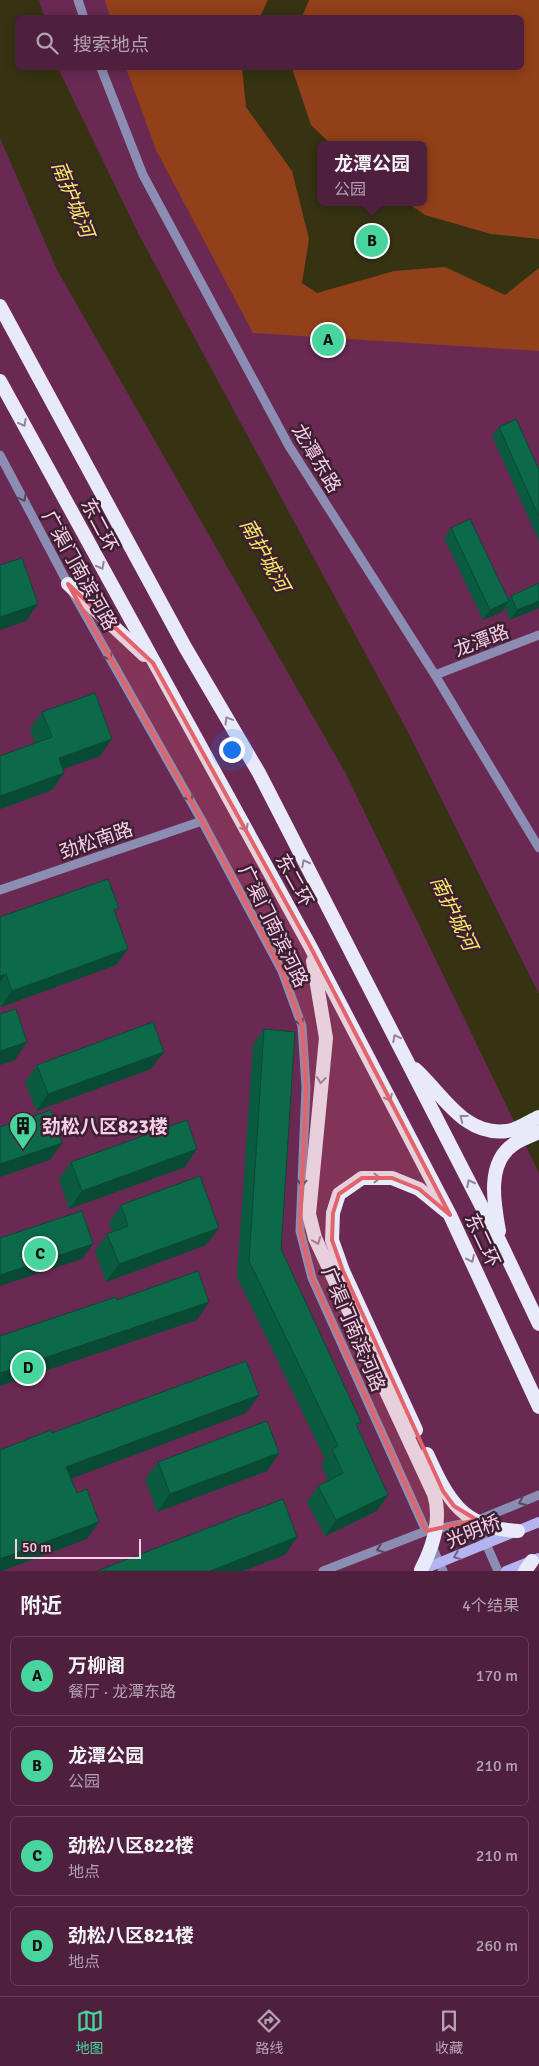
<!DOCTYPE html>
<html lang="zh">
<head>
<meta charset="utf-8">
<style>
  :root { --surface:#4f1f3e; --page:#552745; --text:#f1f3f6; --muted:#b3a2b0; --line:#663d58; --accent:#48d49d }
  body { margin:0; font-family:Signika,"Noto Sans SC",sans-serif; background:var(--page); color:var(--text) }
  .scale { position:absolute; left:15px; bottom:12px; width:126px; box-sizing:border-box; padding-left:5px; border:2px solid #f7d0e6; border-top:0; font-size:14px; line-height:18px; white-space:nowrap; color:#f7d0e6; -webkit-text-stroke:4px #3d1f32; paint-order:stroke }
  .you { position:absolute; left:231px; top:749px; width:18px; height:18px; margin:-12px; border:4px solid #fff; border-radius:50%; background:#1a73e8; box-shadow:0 0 0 8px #1a73e833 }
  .badge { display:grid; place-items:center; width:32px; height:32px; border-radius:50%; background:var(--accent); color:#111; font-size:16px; font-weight:700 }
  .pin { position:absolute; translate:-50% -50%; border:2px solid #fff; box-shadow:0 1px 5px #0006 }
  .popup { position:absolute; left:317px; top:141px; width:110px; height:65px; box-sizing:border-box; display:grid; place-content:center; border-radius:8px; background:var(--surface); filter:drop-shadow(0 1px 4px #0005); font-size:16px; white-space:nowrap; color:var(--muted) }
  .popup b { font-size:19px; color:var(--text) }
  .popup::after { content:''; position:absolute; left:50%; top:100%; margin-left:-10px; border:10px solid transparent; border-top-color:var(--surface) }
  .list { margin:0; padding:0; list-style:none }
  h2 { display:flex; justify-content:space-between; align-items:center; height:65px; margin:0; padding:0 20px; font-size:21px }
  h2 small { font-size:16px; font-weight:400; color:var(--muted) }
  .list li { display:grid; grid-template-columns:32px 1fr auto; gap:15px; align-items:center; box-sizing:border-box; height:80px; margin:0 10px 10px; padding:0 10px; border:1px solid var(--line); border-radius:8px }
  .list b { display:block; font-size:19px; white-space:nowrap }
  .list p { margin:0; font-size:16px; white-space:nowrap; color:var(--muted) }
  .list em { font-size:16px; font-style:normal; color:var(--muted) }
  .icon { flex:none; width:28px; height:28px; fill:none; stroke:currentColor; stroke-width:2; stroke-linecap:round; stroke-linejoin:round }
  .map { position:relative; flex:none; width:539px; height:1571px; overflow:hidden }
  .search { position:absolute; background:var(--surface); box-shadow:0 2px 12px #0003; left:15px; right:15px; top:15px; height:55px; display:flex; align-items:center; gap:12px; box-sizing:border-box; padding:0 18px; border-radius:8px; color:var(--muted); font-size:19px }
  .sheet { height:425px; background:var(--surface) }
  nav { display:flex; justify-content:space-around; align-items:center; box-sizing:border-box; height:70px; border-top:1px solid var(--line); background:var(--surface); font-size:14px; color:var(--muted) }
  nav a { display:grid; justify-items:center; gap:2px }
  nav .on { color:var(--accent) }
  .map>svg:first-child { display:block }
  .green { fill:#914019; fill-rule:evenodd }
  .water { fill:#363313 }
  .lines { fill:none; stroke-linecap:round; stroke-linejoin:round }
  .tertiary { stroke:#8c8db2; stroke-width:9 }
  .secondary { stroke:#b4b5f0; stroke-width:10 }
  .trunk { stroke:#e9eaf9; stroke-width:14 }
  .wall { fill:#0a5b40 }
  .shaded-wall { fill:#084a34 }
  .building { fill:#0c6a4a; stroke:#084a34 }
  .oneway { stroke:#938496 }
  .oneway2 { stroke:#59465f }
  .oneway3 { stroke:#736288 }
  .marked { fill:#e2636a; fill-opacity:0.2; stroke:#e2636a; stroke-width:4; stroke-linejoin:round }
  .labels { text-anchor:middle; stroke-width:5; stroke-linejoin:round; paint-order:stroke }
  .street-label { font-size:19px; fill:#f7d0e6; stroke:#3d1f32 }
  .poi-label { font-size:19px; font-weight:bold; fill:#f7d0e6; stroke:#3d1f32; text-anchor:start }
  .water-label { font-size:20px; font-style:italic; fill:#f7e966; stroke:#3d1f32 }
</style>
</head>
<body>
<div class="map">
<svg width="539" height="1571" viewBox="0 0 539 1571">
  <rect width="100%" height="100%" fill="#692953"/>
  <!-- green -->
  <path class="green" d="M105,0H539V351L253,333L156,150L126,68H522V18H110ZM321,145H423V202H321Z"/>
  <!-- water -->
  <g class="water">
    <path d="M0,0H39L44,17L18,18V68H58L138,233L409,734L539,994V1173L346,774L57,270L0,138Z"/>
    <path d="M268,0H309L302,17H260Z"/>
    <path d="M242,68H292L311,125L332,145H321V202H406L425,215L491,234L539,239V268L505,295L445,267L394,271L317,293L302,283L309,239L292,171L246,107Z"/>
  </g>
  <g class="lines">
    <!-- tertiary -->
    <g class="tertiary">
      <path d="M78,0L84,18"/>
      <path d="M101,68L143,175L289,446L435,675L539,848"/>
      <path d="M0,455L68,584L202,821L282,971L302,1026L306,1087L300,1231L312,1278L426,1531L323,1571"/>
      <path d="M435,675L539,635"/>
      <path d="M0,890L202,821"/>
      <path d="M476,1521L539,1495"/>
      <path d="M432,1530L476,1521L498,1571"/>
      <path d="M431,1544L443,1571"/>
    </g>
    <!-- secondary -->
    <g class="secondary">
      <path d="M419,1571L539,1522"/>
      <path d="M506,1571L539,1558"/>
    </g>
    <!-- trunk -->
    <g class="trunk">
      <path d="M0,306L185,647L259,773L500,1242L539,1324"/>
      <path d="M0,381L310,946L450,1215L539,1407"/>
      <path d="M68,584L144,655"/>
      <path d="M313,961L326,1038L309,1214L315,1238L434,1494C442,1520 433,1547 421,1570"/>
      <path d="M415,1069C442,1093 464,1137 507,1131C517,1130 530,1121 539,1117"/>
      <path d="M499,1231C494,1204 486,1162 514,1144C522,1139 531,1136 539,1132"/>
      <path d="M416,1430L343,1271L332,1240L333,1213L339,1194L362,1178H392L419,1189L446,1211"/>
      <path d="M427,1454C448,1500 462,1528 518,1531"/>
      <path d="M525,1571L532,1561"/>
    </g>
  </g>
  <!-- wall -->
  <g class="wall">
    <path d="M499,427L539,470V541L492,436Z"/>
    <path d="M451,528L508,599L511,596L539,583L510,620L505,607L502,612L483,620L444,538Z"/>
    <path d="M42,712L100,756L63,769L64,773L52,790L0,809V756L35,743L30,729Z"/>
    <path d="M115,914L128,949L116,965L1,1007L0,1005V917Z"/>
    <path d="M264,1029L281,1249L357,1427L388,1495L377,1511L325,1536L307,1502L318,1486L328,1480L321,1465L325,1459L237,1277L253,1045Z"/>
    <path d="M37,1065L151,1069L36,1111L25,1082Z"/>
    <path d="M197,1149L185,1167L69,1209L59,1179L71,1162Z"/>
    <path d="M121,1205L219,1228L206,1245L106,1282L95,1251L107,1234L112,1232L109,1223Z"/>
    <path d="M279,1453L267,1471L157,1512L145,1479L158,1462Z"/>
  </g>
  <!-- shaded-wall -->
  <g class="shaded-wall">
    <path d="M509,601L502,612L483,620L490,610Z"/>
    <path d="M539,601V608L510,620L517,610Z"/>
    <path d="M38,604L26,621L0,630V617Z"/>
    <path d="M112,739L100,756L47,775L59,758Z"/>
    <path d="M64,773L52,790L0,809V796Z"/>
    <path d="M128,949L116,965L1,1007L12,991Z"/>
    <path d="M6,974L0,982V976Z"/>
    <path d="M27,1042L15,1060L0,1065V1051Z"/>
    <path d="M164,1052L151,1069L36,1111L48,1094Z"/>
    <path d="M62,1143L50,1160L0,1177V1164Z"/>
    <path d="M197,1149L185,1167L69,1209L82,1191Z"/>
    <path d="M219,1228L206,1245L106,1282L119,1264Z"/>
    <path d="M93,1244L82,1259L0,1286V1275Z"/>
    <path d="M209,1302L197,1320L0,1386V1373Z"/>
    <path d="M259,1395L246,1413L54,1485L66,1467Z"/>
    <path d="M279,1453L267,1471L157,1512L170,1494Z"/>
    <path d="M388,1495L377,1511L325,1536L336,1520Z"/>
    <path d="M99,1522L87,1539L2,1571H0V1559Z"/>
    <path d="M297,1537L285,1555L243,1571H210Z"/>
  </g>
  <!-- building -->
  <g class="building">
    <path d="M516,419L539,470V517L499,427Z"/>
    <path d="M470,519L509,601L490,610L451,528Z"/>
    <path d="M22,558L38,604L0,617V565Z"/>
    <path d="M539,583V601L517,610L511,596Z"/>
    <path d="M95,693L112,739L59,758L64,773L0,796V756L52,737L42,712Z"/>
    <path d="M108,879L119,908L114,910L128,949L12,991L6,974L0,976V917Z"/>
    <path d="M16,1009L27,1042L0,1051V1014Z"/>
    <path d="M153,1022L164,1052L48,1094L37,1065Z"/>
    <path d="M264,1029L295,1032L281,1249L361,1422L356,1424L388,1495L336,1520L318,1486L343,1473L332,1449L338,1446L249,1261Z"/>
    <path d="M51,1110L62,1143L0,1164V1127Z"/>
    <path d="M187,1120L197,1149L82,1191L71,1162Z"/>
    <path d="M200,1176L219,1228L119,1264L107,1234L128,1226L121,1205Z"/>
    <path d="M82,1211L93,1244L0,1275V1238Z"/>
    <path d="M198,1271L209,1302L0,1373V1336L116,1297L117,1300Z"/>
    <path d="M246,1361L259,1395L66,1467L77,1493L87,1489L99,1522L0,1559V1450L51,1430L52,1433Z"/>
    <path d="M267,1421L279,1453L170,1494L158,1462Z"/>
    <path d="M283,1499L297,1537L210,1571H97Z"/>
  </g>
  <!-- one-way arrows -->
  <defs><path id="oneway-chevron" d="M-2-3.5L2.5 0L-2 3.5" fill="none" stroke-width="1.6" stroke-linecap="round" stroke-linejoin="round" transform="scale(1.25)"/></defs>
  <g class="oneway">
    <use href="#oneway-chevron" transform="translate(23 423) rotate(62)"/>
    <use href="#oneway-chevron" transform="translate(101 566) rotate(62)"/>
    <use href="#oneway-chevron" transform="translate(228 720) rotate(-121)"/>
    <use href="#oneway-chevron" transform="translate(245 828) rotate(61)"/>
    <use href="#oneway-chevron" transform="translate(305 863) rotate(-117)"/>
    <use href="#oneway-chevron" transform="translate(396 1038) rotate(-117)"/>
    <use href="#oneway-chevron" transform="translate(321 1080) rotate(96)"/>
    <use href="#oneway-chevron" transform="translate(389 1098) rotate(63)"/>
    <use href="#oneway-chevron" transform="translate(463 1118) rotate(-142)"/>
    <use href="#oneway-chevron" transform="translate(377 1178)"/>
    <use href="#oneway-chevron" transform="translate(470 1183) rotate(-117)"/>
    <use href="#oneway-chevron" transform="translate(317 1241) rotate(68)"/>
    <use href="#oneway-chevron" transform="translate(471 1259) rotate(65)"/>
  </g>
  <g class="oneway2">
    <use href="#oneway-chevron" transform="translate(23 498) rotate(62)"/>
    <use href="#oneway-chevron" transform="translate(109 657) rotate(60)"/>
    <use href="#oneway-chevron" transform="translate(190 798) rotate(60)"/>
    <use href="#oneway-chevron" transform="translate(300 1022) rotate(73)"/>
    <use href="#oneway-chevron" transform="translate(302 1183) rotate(92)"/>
    <use href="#oneway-chevron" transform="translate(522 1502) rotate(157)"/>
    <use href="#oneway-chevron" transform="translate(380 1549) rotate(159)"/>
  </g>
  <use class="oneway3" href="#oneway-chevron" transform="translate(457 1556) rotate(158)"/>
  <!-- marked area -->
  <path class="marked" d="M68,584L153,663L310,946L450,1215L419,1189L392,1178H362L339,1194L333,1213L332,1240L343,1271L443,1491L454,1506L477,1520L426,1531L312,1278L300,1231L306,1087L302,1026L282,971L202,821Z"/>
  <!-- icons -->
  <defs>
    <symbol id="building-pin" viewBox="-11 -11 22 30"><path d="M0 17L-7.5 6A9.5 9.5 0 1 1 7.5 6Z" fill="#48d49d" stroke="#3d1f32"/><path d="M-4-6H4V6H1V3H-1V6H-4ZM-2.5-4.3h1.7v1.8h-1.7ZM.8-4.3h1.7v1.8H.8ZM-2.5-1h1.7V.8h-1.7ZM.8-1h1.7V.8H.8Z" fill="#111"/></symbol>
  </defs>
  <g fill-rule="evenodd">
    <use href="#building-pin" x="7" y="1110" width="32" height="43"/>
  </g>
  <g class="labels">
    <!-- street labels -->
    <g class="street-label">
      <text transform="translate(317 458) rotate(59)" y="7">龙潭东路</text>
      <text transform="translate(100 525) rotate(62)" y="7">东二环</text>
      <text transform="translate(80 570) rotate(61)" y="7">广渠门南滨河路</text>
      <text transform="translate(481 640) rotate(-21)" y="7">龙潭路</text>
      <text transform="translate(96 840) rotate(-19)" y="7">劲松南路</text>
      <text transform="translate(295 880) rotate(61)" y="7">东二环</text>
      <text transform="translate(274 926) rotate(64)" y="7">广渠门南滨河路</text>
      <text transform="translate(483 1240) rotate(65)" y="7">东二环</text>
      <text transform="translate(354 1329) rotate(67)" y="7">广渠门南滨河路</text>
      <text transform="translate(473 1531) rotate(-22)" y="7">光明桥</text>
    </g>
    <!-- poi labels -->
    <g class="poi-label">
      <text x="42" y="1133">劲松八区823楼</text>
    </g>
    <!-- water labels -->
    <g class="water-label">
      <text transform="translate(73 199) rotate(68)" y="7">南护城河</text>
      <text transform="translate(265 555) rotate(61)" y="7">南护城河</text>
      <text transform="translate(454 913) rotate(64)" y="7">南护城河</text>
    </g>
  </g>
</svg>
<div class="scale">50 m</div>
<div class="you"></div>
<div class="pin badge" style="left:328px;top:340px">A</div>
<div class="pin badge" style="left:372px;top:241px">B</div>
<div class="popup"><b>龙潭公园</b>公园</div>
<div class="pin badge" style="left:40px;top:1254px">C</div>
<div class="pin badge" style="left:28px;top:1368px">D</div>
<div class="search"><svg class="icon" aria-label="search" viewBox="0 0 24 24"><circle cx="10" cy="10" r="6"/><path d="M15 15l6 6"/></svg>搜索地点</div>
</div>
<section class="sheet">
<h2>附近<small>4个结果</small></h2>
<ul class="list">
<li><span class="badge">A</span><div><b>万柳阁</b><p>餐厅 · 龙潭东路</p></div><em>170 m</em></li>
<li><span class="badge">B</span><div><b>龙潭公园</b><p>公园</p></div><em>210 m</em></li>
<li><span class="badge">C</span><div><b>劲松八区822楼</b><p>地点</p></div><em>210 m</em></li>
<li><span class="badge">D</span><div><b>劲松八区821楼</b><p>地点</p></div><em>260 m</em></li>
</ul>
</section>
<nav>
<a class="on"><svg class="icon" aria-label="map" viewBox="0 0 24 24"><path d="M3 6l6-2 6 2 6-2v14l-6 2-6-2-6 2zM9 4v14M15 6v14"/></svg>地图</a>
<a><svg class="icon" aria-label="directions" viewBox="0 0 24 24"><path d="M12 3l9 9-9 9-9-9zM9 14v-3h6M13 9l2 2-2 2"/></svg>路线</a>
<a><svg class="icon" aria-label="saved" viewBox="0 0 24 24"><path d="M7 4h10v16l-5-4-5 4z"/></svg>收藏</a>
</nav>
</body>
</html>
